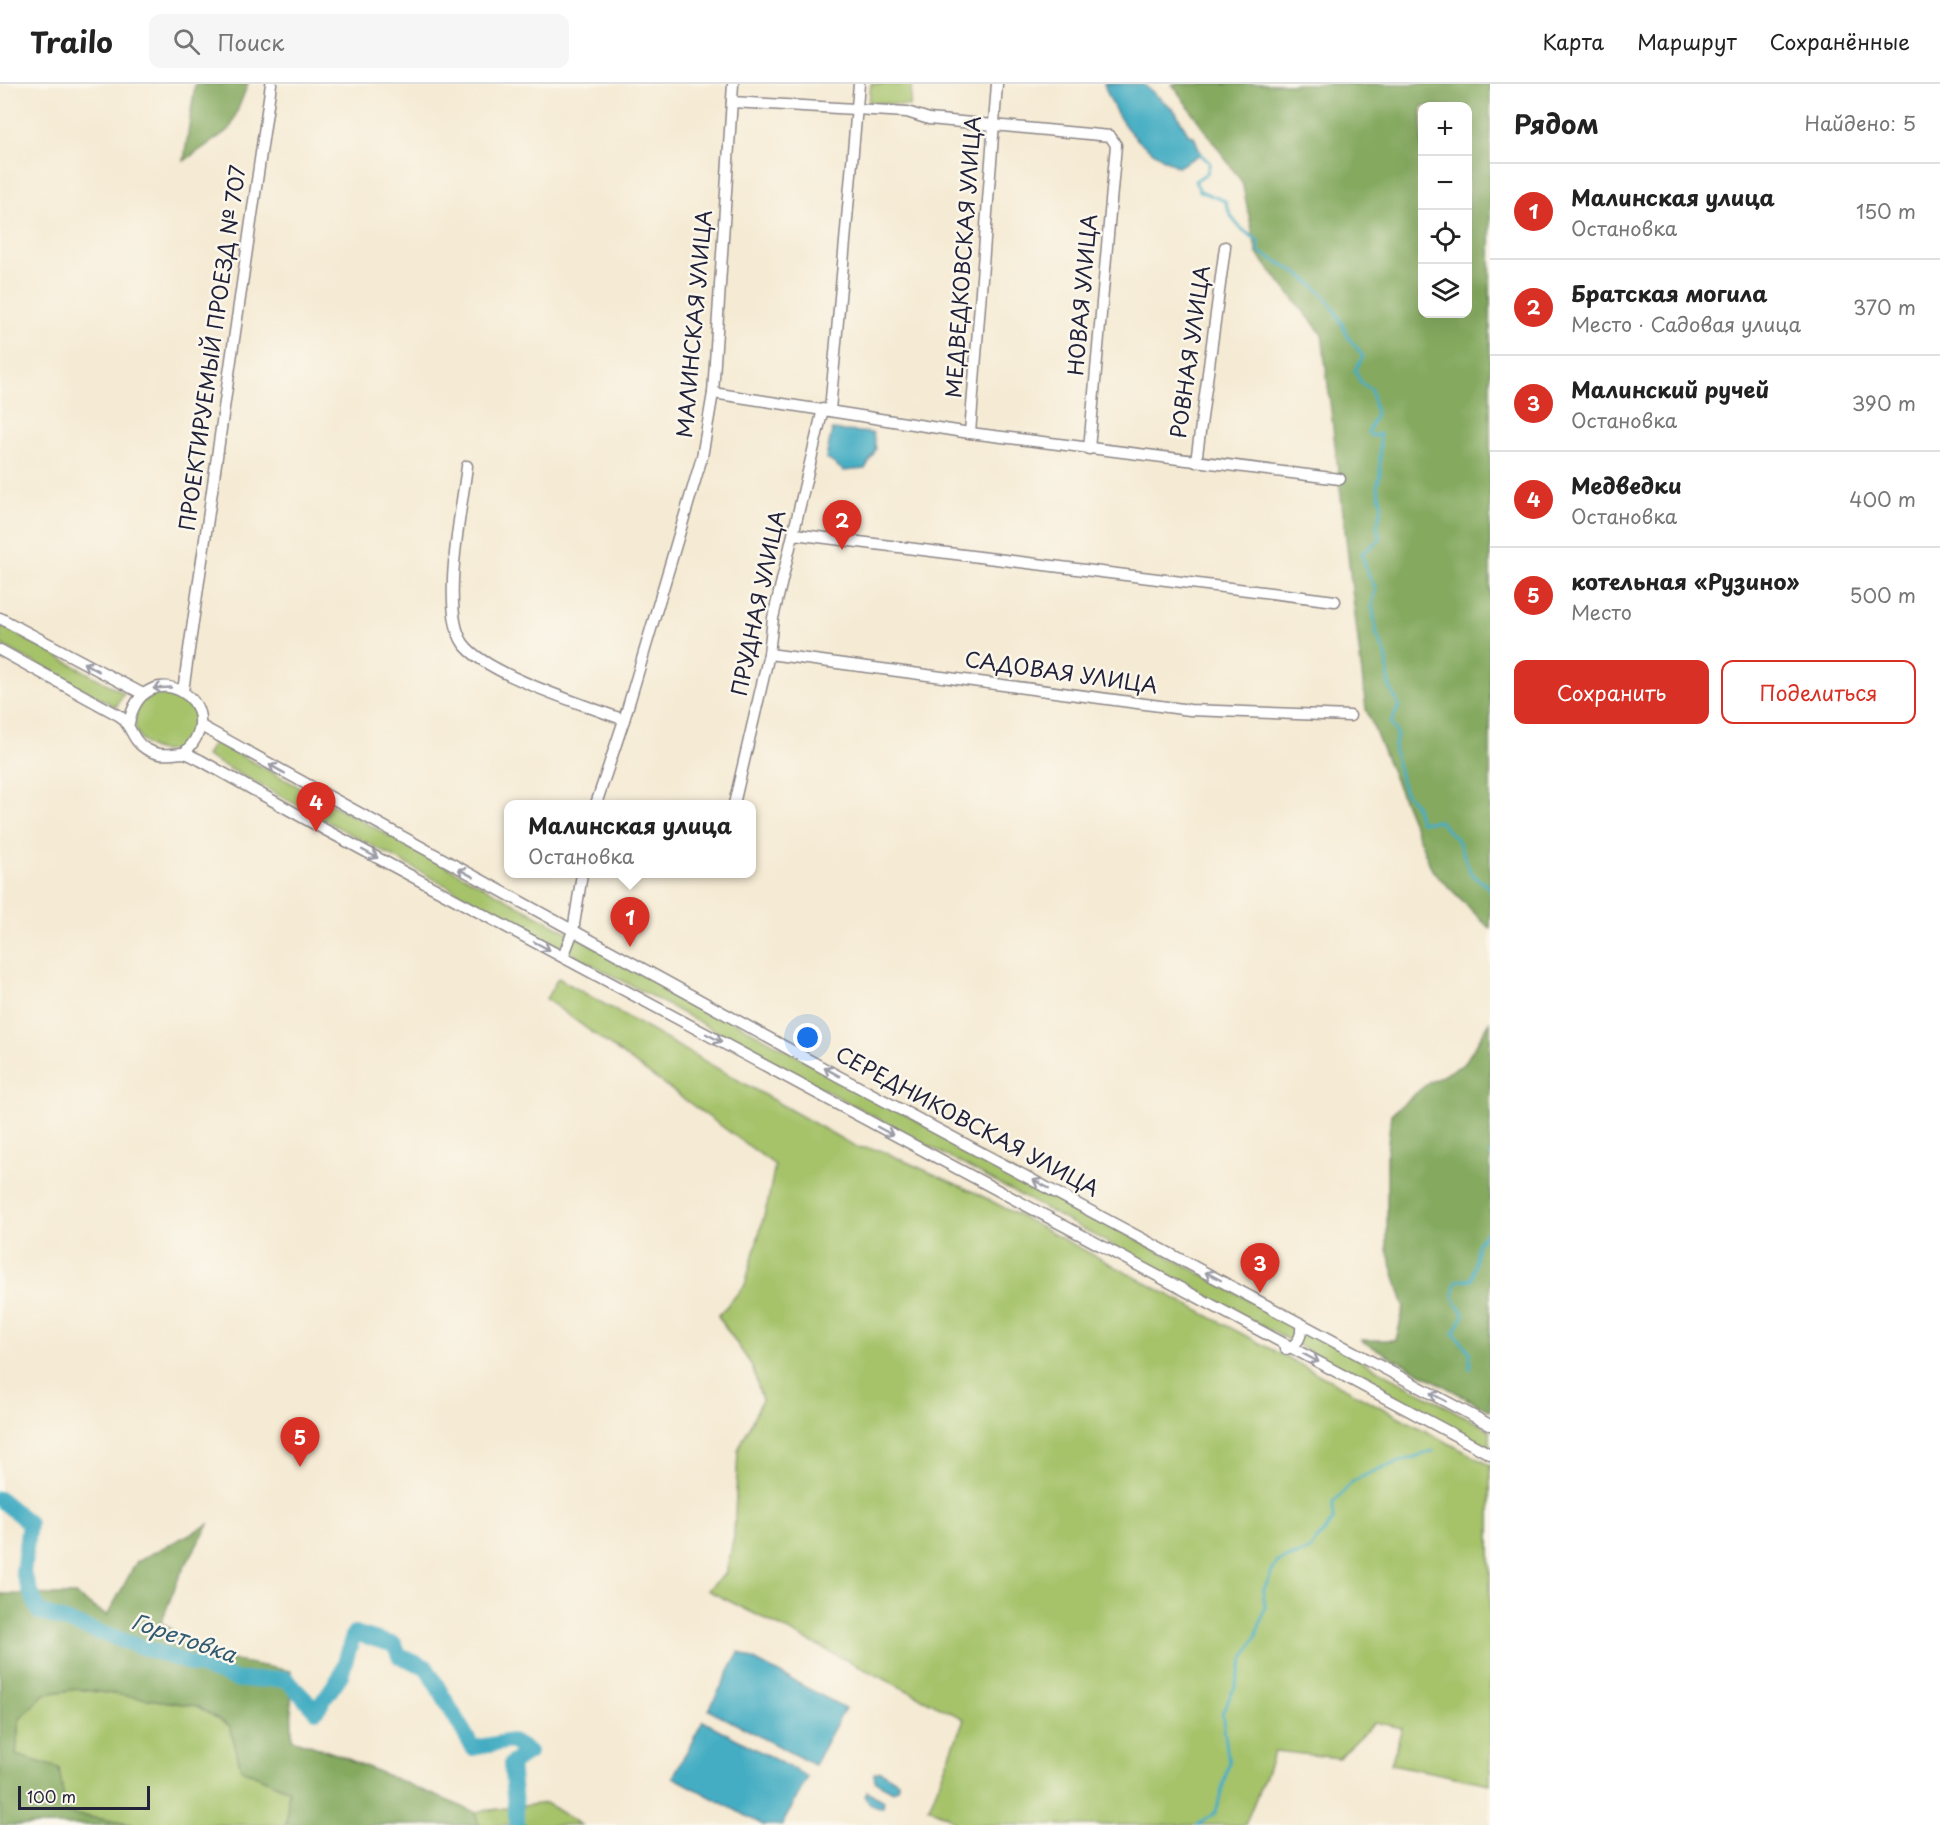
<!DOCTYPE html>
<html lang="ru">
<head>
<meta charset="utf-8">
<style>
  :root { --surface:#fff; --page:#f6f6f6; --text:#222; --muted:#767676; --line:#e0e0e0; --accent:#d93025 }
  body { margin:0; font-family:"Playpen Sans",sans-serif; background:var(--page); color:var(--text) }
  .controls { position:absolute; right:18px; top:18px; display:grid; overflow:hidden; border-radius:12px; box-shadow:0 6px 24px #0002 }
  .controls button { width:54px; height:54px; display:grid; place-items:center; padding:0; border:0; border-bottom:2px solid var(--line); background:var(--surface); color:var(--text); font:30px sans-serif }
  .scale { position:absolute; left:18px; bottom:15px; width:132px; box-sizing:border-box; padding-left:6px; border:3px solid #22223b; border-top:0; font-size:16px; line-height:21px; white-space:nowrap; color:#22223b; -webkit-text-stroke:4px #fbf7ec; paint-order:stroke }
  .you { position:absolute; left:808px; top:954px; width:21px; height:21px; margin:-15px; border:4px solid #fff; border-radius:50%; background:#1a73e8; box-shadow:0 0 0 9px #1a73e833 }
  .badge { display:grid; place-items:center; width:39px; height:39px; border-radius:50%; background:var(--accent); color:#fff; font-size:20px; font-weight:700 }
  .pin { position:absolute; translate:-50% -50px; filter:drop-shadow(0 2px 3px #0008) }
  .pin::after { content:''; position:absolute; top:32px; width:21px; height:18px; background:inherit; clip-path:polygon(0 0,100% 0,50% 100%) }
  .popup { position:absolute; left:504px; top:716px; width:252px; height:78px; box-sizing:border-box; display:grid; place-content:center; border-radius:12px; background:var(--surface); filter:drop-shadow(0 2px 4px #0005); font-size:20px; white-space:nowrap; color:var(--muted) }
  .popup b { font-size:22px; color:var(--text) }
  .popup::after { content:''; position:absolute; left:50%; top:100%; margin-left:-12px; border:12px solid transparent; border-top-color:var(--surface) }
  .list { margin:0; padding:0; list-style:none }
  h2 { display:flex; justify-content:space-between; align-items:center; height:78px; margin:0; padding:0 24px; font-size:26px }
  h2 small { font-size:20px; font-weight:400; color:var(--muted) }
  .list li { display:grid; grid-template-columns:39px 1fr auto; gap:18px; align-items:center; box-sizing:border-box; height:96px; padding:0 24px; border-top:2px solid var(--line) }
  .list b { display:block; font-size:22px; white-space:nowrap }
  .list p { margin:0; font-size:20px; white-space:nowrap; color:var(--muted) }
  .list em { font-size:20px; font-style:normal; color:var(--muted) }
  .actions { display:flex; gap:12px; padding:18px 24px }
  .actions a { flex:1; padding:14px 0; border:2px solid var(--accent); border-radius:12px; text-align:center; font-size:21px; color:var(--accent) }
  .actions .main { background:var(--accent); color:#fff }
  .icon { flex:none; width:33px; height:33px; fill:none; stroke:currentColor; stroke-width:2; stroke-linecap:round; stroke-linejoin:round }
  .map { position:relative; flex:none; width:1490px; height:1741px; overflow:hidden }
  header { display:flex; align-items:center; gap:36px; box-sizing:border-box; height:84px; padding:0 30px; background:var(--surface); border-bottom:2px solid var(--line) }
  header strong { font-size:28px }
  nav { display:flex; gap:33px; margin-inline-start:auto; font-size:21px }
  .search { width:420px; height:54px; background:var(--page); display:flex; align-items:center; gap:15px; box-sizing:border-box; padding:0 21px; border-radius:12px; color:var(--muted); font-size:22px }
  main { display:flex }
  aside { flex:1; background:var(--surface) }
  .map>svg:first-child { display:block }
  .green { fill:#a6c36a; stroke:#647252; stroke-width:1.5 }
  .forest { fill:#84a95e; stroke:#53664c; stroke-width:1.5; fill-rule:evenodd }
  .water { fill:#44adc3; stroke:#33687f; stroke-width:1.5 }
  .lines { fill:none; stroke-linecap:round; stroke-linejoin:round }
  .stream { stroke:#44adc3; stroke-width:3 }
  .river { stroke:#44adc3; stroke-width:16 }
  .minor-casing { stroke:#8c8687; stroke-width:13 }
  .minor { stroke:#fff; stroke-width:10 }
  .oneway { stroke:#9c9ca7 }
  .labels { text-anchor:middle; stroke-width:5; stroke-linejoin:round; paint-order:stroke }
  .street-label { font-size:21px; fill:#22223b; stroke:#fbf7ec }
  .water-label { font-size:22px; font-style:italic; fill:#305a71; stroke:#fbf7ec }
</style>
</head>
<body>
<header>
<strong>Trailo</strong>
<div class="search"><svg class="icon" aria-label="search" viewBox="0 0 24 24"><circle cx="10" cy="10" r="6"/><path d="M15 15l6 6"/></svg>Поиск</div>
<nav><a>Карта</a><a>Маршрут</a><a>Сохранённые</a></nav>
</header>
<main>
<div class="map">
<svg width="1490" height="1741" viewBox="0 0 1490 1741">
  <rect width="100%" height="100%" fill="#fbf7ec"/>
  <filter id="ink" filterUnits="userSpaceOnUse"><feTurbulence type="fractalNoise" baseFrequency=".0167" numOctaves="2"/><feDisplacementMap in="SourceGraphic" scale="12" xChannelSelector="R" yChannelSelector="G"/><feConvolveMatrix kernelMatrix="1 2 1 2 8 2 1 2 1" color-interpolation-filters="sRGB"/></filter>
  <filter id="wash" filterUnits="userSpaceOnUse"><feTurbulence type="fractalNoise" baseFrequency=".008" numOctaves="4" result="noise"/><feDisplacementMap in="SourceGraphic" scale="24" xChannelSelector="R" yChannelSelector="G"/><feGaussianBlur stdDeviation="1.35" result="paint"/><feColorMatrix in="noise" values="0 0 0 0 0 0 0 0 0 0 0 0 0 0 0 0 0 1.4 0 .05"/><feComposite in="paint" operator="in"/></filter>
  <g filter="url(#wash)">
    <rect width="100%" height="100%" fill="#f5ead3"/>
    <!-- green -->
    <g class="green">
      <path d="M871,0H912L910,22L869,18Z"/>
      <path d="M0,541L124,609L116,623L0,560Z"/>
      <circle cx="165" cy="637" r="30"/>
      <path d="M214,657L1490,1346V1365L206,672Z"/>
      <path d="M558,894L856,1063L880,1066L978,1110L1490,1381V1700L1391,1680L1402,1644L1375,1638L1339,1674L1275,1667L1245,1741H956L947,1732L929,1724L964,1635L707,1506L726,1489L734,1453L738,1366L762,1316L752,1282L718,1232L745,1201L768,1117L775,1081L546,915Z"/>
      <path d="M78,1605L197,1622L230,1642L241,1685L289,1706L286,1741H135L65,1729L16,1671L19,1636L44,1610Z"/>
      <path d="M546,1719L581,1741H479L475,1728Z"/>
    </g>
    <!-- forest -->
    <g class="forest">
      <path d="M195,0H248L230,45L184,77Z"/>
      <path d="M1172,0H1490V845L1432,786L1366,625L1322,250L1257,170L1242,98ZM1422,22H1468V230H1422Z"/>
      <path d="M1490,938V1327L1360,1256H1396L1404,1223L1387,1166V1068L1391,1030L1427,1000L1464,980Z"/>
      <path d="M209,1440L179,1493L161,1539L216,1573L291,1587L292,1655L336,1670L475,1728L479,1741H286L289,1706L241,1685L230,1642L197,1622L78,1605L44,1610L19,1636L16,1671L59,1684L66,1729L135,1741H0V1510L75,1511L107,1532L137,1477Z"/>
    </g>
    <!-- water -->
    <g class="water">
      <path d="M1104,0H1143L1175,27L1189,51L1194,52L1201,70L1178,83C1138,62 1119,43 1104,0Z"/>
      <path d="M832,346L873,349L876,365L865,385L844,387L826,374Z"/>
      <path d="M739,1568L845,1624L814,1681L709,1626Z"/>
      <path d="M703,1637L808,1693L782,1741H763L673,1693Z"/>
      <path d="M880,1687L898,1698V1704L893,1707L875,1697L874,1689Z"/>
      <path d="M867,1707L884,1717L883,1724C874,1724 868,1721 865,1712Z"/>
    </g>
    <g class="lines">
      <!-- stream -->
      <g class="stream">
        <path d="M1199,69L1210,79L1207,89L1195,97L1200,107L1225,117C1231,137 1240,146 1258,156L1259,168C1302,191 1328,203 1347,251C1350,258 1359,264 1363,273L1355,286L1361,299L1371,305L1376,330L1368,349L1372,352L1380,350V391L1377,402L1382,422L1377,442L1380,456L1362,469L1367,488L1376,505L1372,520L1377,551L1387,574L1389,601L1399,622L1391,639L1397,650L1394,667L1404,707L1415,720L1420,738L1439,737L1458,757L1471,789L1490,805"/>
        <path d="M1490,1070V1071"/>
        <path d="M1470,1285V1268L1454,1249L1464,1231L1453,1213L1456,1197L1472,1195L1478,1158L1490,1144"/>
        <path d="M1198,1741L1216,1728L1229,1679L1222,1629L1236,1601L1244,1574L1256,1553L1265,1523L1263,1507L1277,1478L1308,1467L1333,1437V1419L1353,1397L1381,1384L1433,1367"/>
      </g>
      <!-- river -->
      <path class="river" d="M0,1415L29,1439L23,1489L39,1528L239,1596L286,1595L316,1627L341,1591L354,1549L395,1561L399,1572L426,1583L473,1664L511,1657L529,1668L511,1680L517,1741"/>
    </g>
  </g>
  <g filter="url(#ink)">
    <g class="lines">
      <defs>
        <g id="minor">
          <path d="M732,18L907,28L929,35L1110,52L1116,61L1089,365"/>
          <path d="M713,309L970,349L1340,395"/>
          <path d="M830,326L859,0"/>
          <path d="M970,349L997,0"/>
          <path d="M1196,378L1225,163"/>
          <path d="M467,382C462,424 440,525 463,559C484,590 586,621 624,636"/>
          <path d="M794,450L1335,517"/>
          <path d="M0,534L143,610"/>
          <path d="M0,566L120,632C132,642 132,657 146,665C160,673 168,670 183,669C188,669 195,674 200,676L318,742L1490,1370"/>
          <path d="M769,570L1190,626L1350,632"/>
          <path d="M183,607L271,0"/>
          <path d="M129,639C143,566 236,618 185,668"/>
          <path d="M201,642L838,992L1490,1341"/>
          <path d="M596,720L624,636L702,373L713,309L733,0"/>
          <path d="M734,720L769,570L773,534L823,325"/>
          <path d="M563,873L573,847L582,790"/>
          <path d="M1286,1265C1299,1260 1302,1252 1301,1240"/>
        </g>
      </defs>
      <!-- minor casing -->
      <use href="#minor" class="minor-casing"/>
      <!-- minor -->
      <use href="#minor" class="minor"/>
    </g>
    <!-- one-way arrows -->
    <defs><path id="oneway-shaft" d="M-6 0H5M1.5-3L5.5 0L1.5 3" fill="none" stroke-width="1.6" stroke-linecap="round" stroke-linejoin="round" transform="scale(1.5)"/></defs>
    <g class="oneway">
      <use href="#oneway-shaft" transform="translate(91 583) rotate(-151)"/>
      <use href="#oneway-shaft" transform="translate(162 604) rotate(177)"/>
      <use href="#oneway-shaft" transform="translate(277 685) rotate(-151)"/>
      <use href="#oneway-shaft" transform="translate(370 770) rotate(28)"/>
      <use href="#oneway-shaft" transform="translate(466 789) rotate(-151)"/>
      <use href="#oneway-shaft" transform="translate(542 862) rotate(28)"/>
      <use href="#oneway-shaft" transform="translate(714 954) rotate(28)"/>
      <use href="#oneway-shaft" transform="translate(832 988) rotate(-151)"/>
      <use href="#oneway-shaft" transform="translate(885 1047) rotate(28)"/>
      <use href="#oneway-shaft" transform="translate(1041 1100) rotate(-152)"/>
      <use href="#oneway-shaft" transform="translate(1213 1192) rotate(-152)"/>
      <use href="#oneway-shaft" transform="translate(1311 1274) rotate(28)"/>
      <use href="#oneway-shaft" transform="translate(1438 1313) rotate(-152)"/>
    </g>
  </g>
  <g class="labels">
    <!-- street labels -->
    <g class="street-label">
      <text transform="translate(964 173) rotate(-86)" y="7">МЕДВЕДКОВСКАЯ УЛИЦА</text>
      <text transform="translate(1083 211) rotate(-85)" y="7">НОВАЯ УЛИЦА</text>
      <text transform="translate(695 240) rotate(-85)" y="7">МАЛИНСКАЯ УЛИЦА</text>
      <text transform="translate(213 264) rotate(-82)" y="7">ПРОЕКТИРУЕМЫЙ ПРОЕЗД № 707</text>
      <text transform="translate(1191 268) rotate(-82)" y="7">РОВНАЯ УЛИЦА</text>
      <text transform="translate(759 519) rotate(-78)" y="7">ПРУДНАЯ УЛИЦА</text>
      <text transform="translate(1061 589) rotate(8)" y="7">САДОВАЯ УЛИЦА</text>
      <text transform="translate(967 1038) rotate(28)" y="7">СЕРЕДНИКОВСКАЯ УЛИЦА</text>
    </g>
    <!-- water labels -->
    <g class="water-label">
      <text transform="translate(184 1554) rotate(19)" y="8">Горетовка</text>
    </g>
  </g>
</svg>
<div class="controls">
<button>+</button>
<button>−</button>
<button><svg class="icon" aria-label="locate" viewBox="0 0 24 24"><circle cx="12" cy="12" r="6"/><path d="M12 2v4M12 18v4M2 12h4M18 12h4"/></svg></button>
<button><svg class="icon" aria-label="layers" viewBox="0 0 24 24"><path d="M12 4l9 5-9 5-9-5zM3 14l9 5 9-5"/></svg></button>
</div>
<div class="scale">100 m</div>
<div class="you"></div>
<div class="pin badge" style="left:630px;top:863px">1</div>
<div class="popup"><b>Малинская улица</b>Остановка</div>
<div class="pin badge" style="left:842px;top:466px">2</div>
<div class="pin badge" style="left:1260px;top:1209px">3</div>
<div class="pin badge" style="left:316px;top:748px">4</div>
<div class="pin badge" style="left:300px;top:1383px">5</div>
</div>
<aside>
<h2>Рядом<small>Найдено: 5</small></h2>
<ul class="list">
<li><span class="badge">1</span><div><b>Малинская улица</b><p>Остановка</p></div><em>150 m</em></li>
<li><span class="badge">2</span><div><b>Братская могила</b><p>Место · Садовая улица</p></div><em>370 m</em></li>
<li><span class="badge">3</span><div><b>Малинский ручей</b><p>Остановка</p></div><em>390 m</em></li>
<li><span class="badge">4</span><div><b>Медведки</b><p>Остановка</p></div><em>400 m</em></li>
<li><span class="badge">5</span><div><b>котельная «Рузино»</b><p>Место</p></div><em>500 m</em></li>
</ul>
<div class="actions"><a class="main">Сохранить</a><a>Поделиться</a></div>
</aside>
</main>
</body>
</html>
